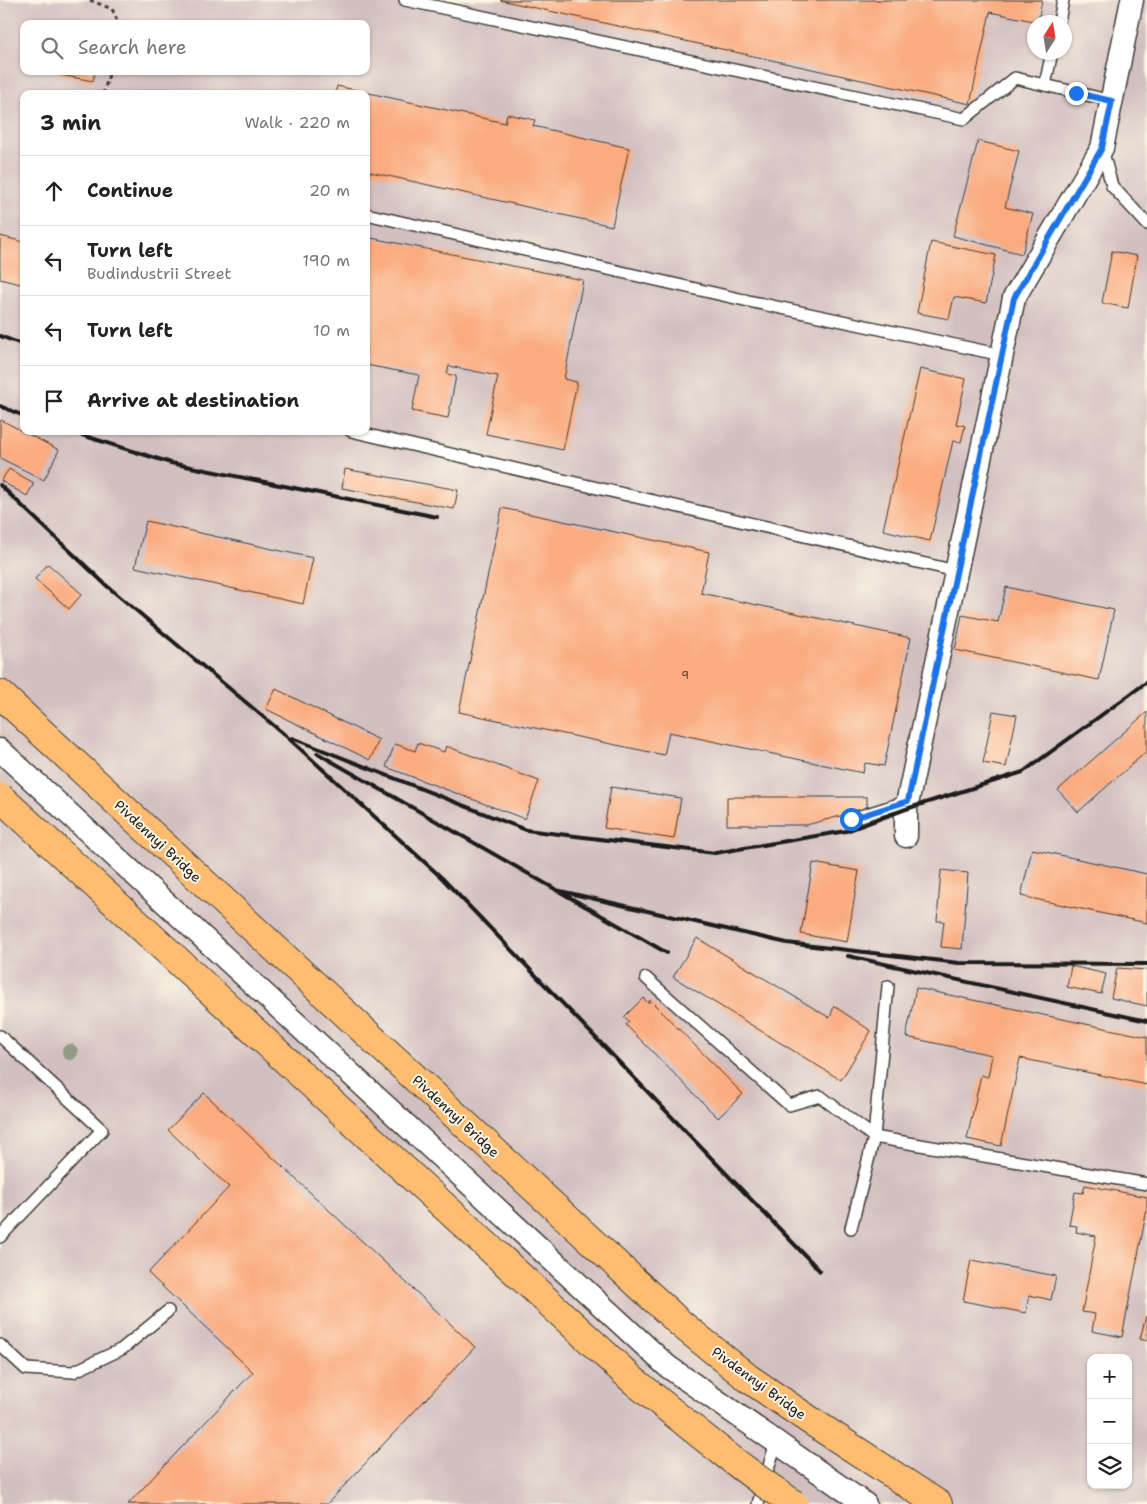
<!DOCTYPE html>
<html lang="en">
<head>
<meta charset="utf-8">
<style>
  :root { --surface:#fff; --page:#f6f6f6; --text:#222; --muted:#767676; --line:#e0e0e0 }
  body { margin:0; font-family:"Shantell Sans",sans-serif; background:var(--page); color:var(--text) }
  .controls { position:absolute; right:15px; bottom:15px; display:grid; overflow:hidden; border-radius:10px; box-shadow:0 1px 4px #0004 }
  .controls button { width:45px; height:45px; display:grid; place-items:center; padding:0; border:0; border-bottom:1px solid var(--line); background:var(--surface); color:var(--text); font:25px sans-serif }
  .compass { position:absolute; left:1027px; top:15px; width:45px; height:45px; border-radius:50%; background:var(--surface); box-shadow:0 1px 4px #0004; rotate:12deg }
  .stop { position:absolute; width:15px; height:15px; margin:-11px; border:4px solid #1a73e8; border-radius:50%; background:#fff }
  .stop.end { background:#1a73e8; border-color:#fff; box-shadow:0 1px 5px #0008 }
  .list { margin:0; padding:0; list-style:none }
  h2 { display:flex; justify-content:space-between; align-items:center; height:65px; margin:0; padding:0 20px; font-size:21px }
  h2 small { font-size:16px; font-weight:400; color:var(--muted) }
  .list li { display:grid; grid-template-columns:32px 1fr auto; gap:15px; align-items:center; box-sizing:border-box; height:70px; padding:0 20px; border-top:1px solid var(--line) }
  .list b { display:block; font-size:19px; white-space:nowrap }
  .list p { margin:0; font-size:16px; white-space:nowrap; color:var(--muted) }
  .list em { font-size:16px; font-style:normal; color:var(--muted) }
  .icon { flex:none; width:28px; height:28px; fill:none; stroke:currentColor; stroke-width:2; stroke-linecap:round; stroke-linejoin:round }
  .map { position:relative; flex:none; width:1147px; height:1504px; overflow:hidden }
  .search { position:absolute; background:var(--surface); box-shadow:0 1px 4px #0004; left:20px; top:20px; width:350px; height:55px; display:flex; align-items:center; gap:12px; box-sizing:border-box; padding:0 18px; border-radius:10px; color:var(--muted); font-size:19px }
  .panel { position:absolute; background:var(--surface); box-shadow:0 1px 4px #0004; left:20px; top:90px; width:350px; height:345px; border-radius:10px }
  .map>svg:first-child { display:block }
  .industrial { fill:#d2bfc0; fill-rule:evenodd }
  .building { fill:#faab7f }
  .lines { fill:none; stroke-linecap:round; stroke-linejoin:round }
  .service-casing { stroke:#3d3b37; stroke-width:14 }
  .minor-casing { stroke:#3d3b37; stroke-width:25 }
  .trunk-casing { stroke:#3d3b37; stroke-width:30 }
  .path { stroke:#3d3b37; stroke-width:3; stroke-dasharray:4 4; stroke-linecap:butt }
  .service { stroke:#fff; stroke-width:11 }
  .minor { stroke:#fff; stroke-width:22 }
  .trunk { stroke:#fdbc70; stroke-width:28 }
  .rail { stroke:#1c1c1c; stroke-width:4 }
  .trunk-bridge-casing { stroke:#3d3b37; stroke-width:30; stroke-linecap:butt }
  .trunk-bridge { stroke:#fdbc70; stroke-width:28 }
  .tree { fill:#929b83 }
  .route { stroke:#1a73e8; stroke-width:6 }
  .labels { text-anchor:middle; stroke-width:4; stroke-linejoin:round; paint-order:stroke }
  .number-label { font-size:11px; fill:#544035 }
  .street-label { font-size:14px; fill:#1c1c1c; stroke:#fcf5e5 }
</style>
</head>
<body>
<div class="map">
<svg width="1147" height="1504" viewBox="0 0 1147 1504">
  <rect width="100%" height="100%" fill="#fcf5e5"/>
  <filter id="ink" filterUnits="userSpaceOnUse"><feTurbulence type="fractalNoise" baseFrequency=".02" numOctaves="2"/><feDisplacementMap in="SourceGraphic" scale="10" xChannelSelector="R" yChannelSelector="G"/><feConvolveMatrix kernelMatrix="1 2 1 2 8 2 1 2 1" color-interpolation-filters="sRGB"/></filter>
  <filter id="wash" filterUnits="userSpaceOnUse"><feTurbulence type="fractalNoise" baseFrequency=".0096" numOctaves="4" result="noise"/><feDisplacementMap in="SourceGraphic" scale="20" xChannelSelector="R" yChannelSelector="G"/><feGaussianBlur stdDeviation="1.12" result="paint"/><feColorMatrix in="noise" values="0 0 0 0 0 0 0 0 0 0 0 0 0 0 0 0 0 1.4 0 .05"/><feComposite in="paint" operator="in"/></filter>
  <g filter="url(#wash)">
    <rect width="100%" height="100%" fill="#f6e8cf"/>
    <!-- industrial -->
    <path class="industrial" d="M0,0H1147V1504H0ZM1034,22H1064V52H1034ZM24,24H366V71H24ZM24,94H366V431H24ZM1091,1358H1128V1485H1091Z"/>
    <g id="blocks">
      <!-- building -->
      <g class="building">
        <path d="M500,0H1042L1038,22L990,12L970,104Z"/>
        <path d="M60,71H95L93,81L60,75Z"/>
        <path d="M337,86L505,123L507,114L535,120L533,126L629,148L612,226L366,171V94H335Z"/>
        <path d="M978,141L1019,151L1005,207L1033,214L1022,254L953,236Z"/>
        <path d="M0,236L24,242V285L0,279Z"/>
        <path d="M366,237L583,280L564,379L577,382L563,450L486,434L498,376L449,366L447,374L456,376L448,418L412,411L419,375L366,365Z"/>
        <path d="M931,242L996,255L986,303L954,297L949,319L917,313Z"/>
        <path d="M1112,251L1137,256L1128,308L1102,303Z"/>
        <path d="M920,369L966,379L956,424L965,426L961,442L953,441L930,541L883,530Z"/>
        <path d="M1,420L59,450L44,480L0,458V423Z"/>
        <path d="M9,469L34,483L27,496L1,481Z"/>
        <path d="M345,469L458,490L454,509L342,488Z"/>
        <path d="M502,508L709,552L701,593L911,638L884,766L865,763L863,773L669,732L664,755L459,712Z"/>
        <path d="M146,521L313,558L303,604L135,567Z"/>
        <path d="M48,564L82,594L69,609L35,579Z"/>
        <path d="M1006,587L1114,610L1099,680L955,650L962,615L998,622Z"/>
        <path d="M276,689L379,740L370,760L266,709Z"/>
        <path d="M993,711L1017,715L1006,767L983,763Z"/>
        <path d="M1147,712V751L1078,812L1058,790Z"/>
        <path d="M418,743L444,752L446,746L539,781L525,819L386,767L395,744L415,751Z"/>
        <path d="M611,787L681,798L674,839L604,828Z"/>
        <path d="M727,797H867V809L806,825H727Z"/>
        <path d="M1032,849L1147,874V923L1021,896Z"/>
        <path d="M813,863L859,871L847,942L801,934Z"/>
        <path d="M941,870L968,873L962,949L941,947L944,921H937Z"/>
        <path d="M697,938L830,1018L834,1006L871,1031L841,1080L673,977Z"/>
        <path d="M1071,966L1106,974L1101,994L1067,987Z"/>
        <path d="M1117,968L1147,970V1006L1111,998Z"/>
        <path d="M916,988L1147,1037V1085L1020,1058L1001,1146L967,1139L981,1075L988,1077L992,1055L906,1037Z"/>
        <path d="M643,998L648,1003L650,1000L743,1094L718,1118L626,1025L629,1021L624,1017Z"/>
        <path d="M204,1093L475,1347L327,1504H128L253,1372L148,1273L229,1187L168,1130Z"/>
        <path d="M1085,1185L1147,1197V1209L1122,1337L1092,1331L1095,1314L1082,1312L1096,1236L1076,1232L1077,1226L1069,1225L1075,1192L1083,1193Z"/>
        <path d="M971,1260L1056,1276L1051,1300L1029,1295L1026,1313L963,1301Z"/>
        <path d="M1146,1316L1147,1317V1341L1140,1339Z"/>
      </g>
    </g>
  </g>
  <g filter="url(#ink)">
    <use href="#blocks" fill-opacity="0" stroke="#3d3b37" stroke-width="1"/>
    <g class="lines">
      <defs>
        <g id="service">
          <path d="M405,0L964,119L1015,78L1112,101"/>
          <path d="M1059,22L1063,0"/>
          <path d="M1045,85L1052,52"/>
          <path d="M1102,149L1112,186L1147,224"/>
          <path d="M366,214L753,302L1002,355"/>
          <path d="M351,431L956,571"/>
          <path d="M851,819L908,801"/>
          <path d="M646,978L789,1105L820,1096L874,1137L1147,1184"/>
          <path d="M0,1036L102,1130L0,1237"/>
          <path d="M851,1228L874,1137L888,986"/>
          <path d="M0,1345L26,1369L73,1372L122,1349L168,1311"/>
          <path d="M758,1504L776,1442"/>
        </g>
        <g id="minor">
          <path d="M0,750L667,1366L865,1504"/>
          <path d="M906,836V809L1014,298L1102,148L1132,0"/>
        </g>
        <path id="trunk" d="M0,694L681,1324L748,1378L808,1419L938,1504"/>
      </defs>
      <!-- service casing -->
      <use href="#service" class="service-casing"/>
      <!-- minor casing -->
      <use href="#minor" class="minor-casing"/>
      <!-- trunk casing -->
      <use href="#trunk" class="trunk-casing"/>
      <!-- path -->
      <g class="path">
        <path d="M90,0L112,9L119,24"/>
        <path d="M103,94L110,71"/>
      </g>
      <!-- service -->
      <use href="#service" class="service"/>
      <!-- minor -->
      <use href="#minor" class="minor"/>
      <!-- trunk -->
      <use href="#trunk" class="trunk"/>
      <!-- rail -->
      <g class="rail">
        <path d="M0,336L24,345"/>
        <path d="M0,406L24,416"/>
        <path d="M69,431L171,463L437,517"/>
        <path d="M0,485L107,586L285,735L442,878L820,1271"/>
        <path d="M292,738L526,830L715,853L846,831L906,809L1023,772L1147,682"/>
        <path d="M317,753L667,953"/>
        <path d="M556,890L787,943L959,963L1147,964"/>
        <path d="M848,956L1147,1021"/>
      </g>
      <defs>
        <path id="trunk-bridge" d="M0,797L634,1381C686,1423 738,1467 794,1504"/>
      </defs>
      <!-- trunk-bridge casing -->
      <use href="#trunk-bridge" class="trunk-bridge-casing"/>
      <!-- trunk-bridge -->
      <use href="#trunk-bridge" class="trunk-bridge"/>
    </g>
    <!-- trees -->
    <circle class="tree" cx="70" cy="1052" r="8"/>
  </g>
  <g class="lines" filter="url(#ink)">
    <!-- route -->
    <path class="route" d="M851,819L908,801L1014,298L1102,148L1112,101L1076,93"/>
  </g>
  <g class="labels">
    <!-- number labels -->
    <g class="number-label">
      <text x="685" y="679">9</text>
    </g>
    <!-- street labels -->
    <g class="street-label">
      <text transform="translate(158 841) rotate(43)" y="5">Pivdennyi Bridge</text>
      <text transform="translate(456 1116) rotate(43)" y="5">Pivdennyi Bridge</text>
      <text transform="translate(759 1383) rotate(36)" y="5">Pivdennyi Bridge</text>
    </g>
  </g>
</svg>
<div class="controls">
<button>+</button>
<button>−</button>
<button><svg class="icon" aria-label="layers" viewBox="0 0 24 24"><path d="M12 4l9 5-9 5-9-5zM3 14l9 5 9-5"/></svg></button>
</div>
<svg class="compass" viewBox="-18 -18 36 36"><path d="M0-13l5 13h-10z" fill="#e53935"/><path d="M0 13l5-13h-10z" fill="#767676"/></svg>
<div class="stop" style="left:851px;top:819px"></div>
<div class="stop end" style="left:1076px;top:93px"></div>
<div class="search"><svg class="icon" aria-label="search" viewBox="0 0 24 24"><circle cx="10" cy="10" r="6"/><path d="M15 15l6 6"/></svg>Search here</div>
<section class="panel">
<h2>3 min<small>Walk · 220 m</small></h2>
<ul class="list">
<li><svg class="icon" aria-label="ahead" viewBox="0 0 24 24"><path d="M12 20V5M6 11l6-6 6 6"/></svg><div><b>Continue</b></div><em>20 m</em></li>
<li><svg class="icon" aria-label="left" viewBox="0 0 24 24"><path d="M17 20v-9H6M10 6l-5 5 5 5"/></svg><div><b>Turn left</b><p>Budindustrii Street</p></div><em>190 m</em></li>
<li><svg class="icon" aria-label="left" viewBox="0 0 24 24"><path d="M17 20v-9H6M10 6l-5 5 5 5"/></svg><div><b>Turn left</b></div><em>10 m</em></li>
<li><svg class="icon" aria-label="arrive" viewBox="0 0 24 24"><path d="M6 21V4h12l-3 4 3 4H6"/></svg><div><b>Arrive at destination</b></div></li>
</ul>
</section>
</div>
</body>
</html>
